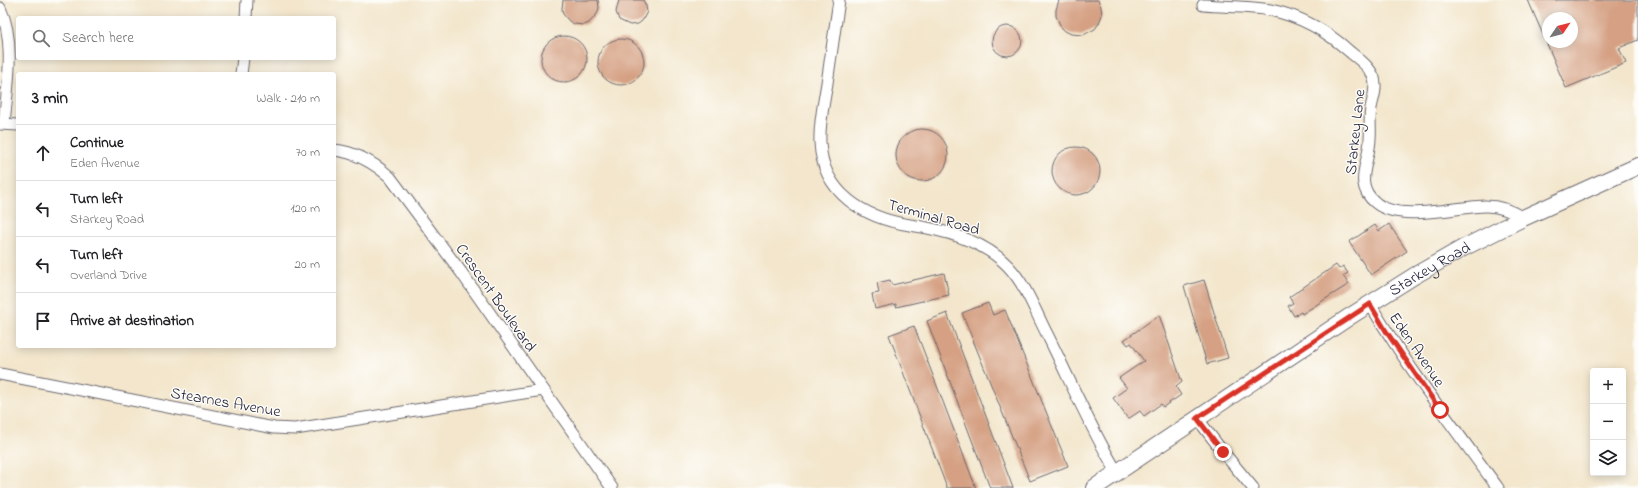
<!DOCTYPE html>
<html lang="en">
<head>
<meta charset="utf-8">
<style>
  :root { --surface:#fff; --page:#f6f6f6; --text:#202124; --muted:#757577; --line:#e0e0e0 }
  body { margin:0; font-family:"Indie Flower",sans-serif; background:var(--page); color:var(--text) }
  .controls { position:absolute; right:12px; bottom:12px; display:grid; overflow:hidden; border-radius:4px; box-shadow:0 2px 10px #0003 }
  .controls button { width:36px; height:36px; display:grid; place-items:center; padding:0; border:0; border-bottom:1px solid var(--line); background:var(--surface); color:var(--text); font:20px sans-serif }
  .compass { position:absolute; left:1542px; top:12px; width:36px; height:36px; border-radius:50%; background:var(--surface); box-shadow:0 2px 10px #0003; rotate:55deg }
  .stop { position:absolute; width:12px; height:12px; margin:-9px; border:3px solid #d93025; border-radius:50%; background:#fff }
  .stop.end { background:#d93025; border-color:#fff; box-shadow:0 1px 4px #0008 }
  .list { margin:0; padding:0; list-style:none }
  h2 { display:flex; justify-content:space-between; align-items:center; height:52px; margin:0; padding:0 16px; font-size:17px }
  h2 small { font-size:13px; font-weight:400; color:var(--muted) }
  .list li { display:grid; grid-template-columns:26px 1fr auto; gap:12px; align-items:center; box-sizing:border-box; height:56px; padding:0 16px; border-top:1px solid var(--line) }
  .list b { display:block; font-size:15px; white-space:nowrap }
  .list p { margin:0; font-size:13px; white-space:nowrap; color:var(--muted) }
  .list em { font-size:13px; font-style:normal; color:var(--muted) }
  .icon { flex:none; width:22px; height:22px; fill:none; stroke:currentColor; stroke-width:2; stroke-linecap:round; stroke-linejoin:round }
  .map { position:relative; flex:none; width:1638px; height:488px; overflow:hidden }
  .search { position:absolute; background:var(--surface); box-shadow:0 2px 10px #0003; left:16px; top:16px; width:320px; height:44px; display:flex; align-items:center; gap:10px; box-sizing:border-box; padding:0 14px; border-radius:4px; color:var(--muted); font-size:15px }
  .panel { position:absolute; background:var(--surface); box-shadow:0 2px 10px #0003; left:16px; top:72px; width:320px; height:276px; border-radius:4px }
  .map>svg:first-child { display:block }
  .building { fill:#d5a083; fill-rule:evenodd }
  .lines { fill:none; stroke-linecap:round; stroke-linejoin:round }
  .minor-casing { stroke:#6b676e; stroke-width:13 }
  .secondary-casing { stroke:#6b676e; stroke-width:18 }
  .minor { stroke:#fff; stroke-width:11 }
  .secondary { stroke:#fff; stroke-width:16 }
  .route { stroke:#d93025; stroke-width:5 }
  .labels { text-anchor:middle; stroke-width:3; stroke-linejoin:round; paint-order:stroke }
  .street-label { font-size:16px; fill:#22223b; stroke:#fdfcf7 }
</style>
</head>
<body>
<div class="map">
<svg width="1638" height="488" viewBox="0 0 1638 488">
  <rect width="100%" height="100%" fill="#fdfcf7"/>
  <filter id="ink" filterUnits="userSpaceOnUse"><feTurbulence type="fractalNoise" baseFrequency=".025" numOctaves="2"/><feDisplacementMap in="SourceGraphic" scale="8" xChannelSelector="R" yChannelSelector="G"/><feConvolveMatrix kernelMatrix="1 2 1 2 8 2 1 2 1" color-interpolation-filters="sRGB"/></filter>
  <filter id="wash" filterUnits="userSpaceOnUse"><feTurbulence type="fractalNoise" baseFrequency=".012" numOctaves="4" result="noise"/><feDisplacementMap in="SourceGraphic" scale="16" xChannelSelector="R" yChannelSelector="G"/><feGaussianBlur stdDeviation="0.9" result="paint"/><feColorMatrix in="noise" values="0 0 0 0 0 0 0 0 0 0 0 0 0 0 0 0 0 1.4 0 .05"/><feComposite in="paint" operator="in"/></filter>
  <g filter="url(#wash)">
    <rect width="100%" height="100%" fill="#f3e6cc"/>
    <g id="blocks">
      <!-- building -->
      <g class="building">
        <path d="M563,0H598L599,8L597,14L589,23L584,25L574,24L569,21L563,14L562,9Z"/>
        <path d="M619,0H643L646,6L647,12L642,21L638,24L630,25L619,20L616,12Z"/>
        <path d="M1059,0H1098L1101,7L1102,15L1099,23L1095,29L1083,35L1071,34L1065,31L1061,27L1056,16V10Z"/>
        <path d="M1528,0H1638V40L1619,48L1626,63L1566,88ZM1548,18H1572V42H1548Z"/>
        <circle cx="1007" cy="41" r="15"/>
        <circle cx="564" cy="59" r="23"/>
        <circle cx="621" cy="62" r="23"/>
        <circle cx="922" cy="155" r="26"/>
        <circle cx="1076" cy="171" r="24"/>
        <path d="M1389,224L1407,251L1371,275L1349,242L1375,225L1379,231Z"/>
        <path d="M1336,265L1339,269L1343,266L1348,273L1343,276L1349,284L1302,314L1301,312L1294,316L1288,306L1293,303L1289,297Z"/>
        <path d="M944,273L949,295L896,307V304L875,309L872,294L879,293L877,283L890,280L892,285Z"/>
        <path d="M1204,280L1228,358L1207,364L1184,286Z"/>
        <path d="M988,303L993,315L1005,310L1068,466L1030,481L962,313Z"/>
        <path d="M947,313L1013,488H990L927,321Z"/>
        <path d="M1159,315L1182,382L1176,387L1181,395L1163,407L1161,404L1144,416L1140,411L1128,419L1113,398L1127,388L1119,378L1144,361L1131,343L1128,345L1124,340Z"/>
        <path d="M914,326L976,488H947L889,335Z"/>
      </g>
    </g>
  </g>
  <g filter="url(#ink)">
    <use href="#blocks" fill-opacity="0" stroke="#6b676e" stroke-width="1"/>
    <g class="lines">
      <defs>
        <g id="minor">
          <path d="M839,0C835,28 831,55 827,83C824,102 819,123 820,142C822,193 864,218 910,225C945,230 983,240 1008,266C1026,285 1035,311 1047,334C1070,380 1090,428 1117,472"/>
          <path d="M1203,5C1225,7 1249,6 1270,10C1300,16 1328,32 1350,52C1359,59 1370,67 1374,78C1377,89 1373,98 1371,108C1369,119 1371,128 1370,138C1370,162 1352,184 1376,203C1401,223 1457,206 1486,206C1500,206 1512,211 1523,218"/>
          <path d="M0,8C16,41 7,89 4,124"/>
          <path d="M246,18L247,0"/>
          <path d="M241,74L243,58"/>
          <path d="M0,124L18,125"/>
          <path d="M334,150C356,152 373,162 390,177L461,272L612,488"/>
          <path d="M1370,304C1408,368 1454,428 1498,488"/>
          <path d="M0,374L274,428L295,429L543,390"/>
          <path d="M1197,418L1223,452L1253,488"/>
        </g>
        <g id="secondary">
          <path id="s1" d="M1094,488L1349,317L1414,276L1463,248L1523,218L1638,166"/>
        </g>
      </defs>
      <!-- minor casing -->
      <use href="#minor" class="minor-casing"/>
      <!-- secondary casing -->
      <use href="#secondary" class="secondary-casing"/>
      <!-- minor -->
      <use href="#minor" class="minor"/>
      <!-- secondary -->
      <use href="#secondary" class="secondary"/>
    </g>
  </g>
  <g class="lines" filter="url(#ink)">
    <!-- route -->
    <path class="route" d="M1223,452L1197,418L1370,304L1386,331L1440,410"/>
  </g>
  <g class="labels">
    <!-- street labels -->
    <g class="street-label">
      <text transform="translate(1354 132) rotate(-84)" y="6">Starkey Lane</text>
      <text transform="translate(934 216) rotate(16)" y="6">Terminal Road</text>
      <text dy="6" stroke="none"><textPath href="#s1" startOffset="401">Starkey Road</textPath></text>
      <text transform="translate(497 297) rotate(55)" y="6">Crescent Boulevard</text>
      <text transform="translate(1418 349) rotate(56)" y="6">Eden Avenue</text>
      <text transform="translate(226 401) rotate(10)" y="6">Stearnes Avenue</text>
    </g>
  </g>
</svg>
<div class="controls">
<button>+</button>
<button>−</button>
<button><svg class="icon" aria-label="layers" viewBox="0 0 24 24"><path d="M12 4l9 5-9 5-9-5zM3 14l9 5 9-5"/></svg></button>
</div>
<svg class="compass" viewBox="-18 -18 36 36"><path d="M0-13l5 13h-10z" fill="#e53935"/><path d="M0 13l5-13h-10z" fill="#757577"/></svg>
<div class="stop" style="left:1440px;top:410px"></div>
<div class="stop end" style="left:1223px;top:452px"></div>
<div class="search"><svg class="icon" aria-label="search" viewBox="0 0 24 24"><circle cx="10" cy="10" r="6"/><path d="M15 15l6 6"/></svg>Search here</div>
<section class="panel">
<h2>3 min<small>Walk · 210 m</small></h2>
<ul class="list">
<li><svg class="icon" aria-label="ahead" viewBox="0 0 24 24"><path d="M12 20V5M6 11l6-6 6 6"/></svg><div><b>Continue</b><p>Eden Avenue</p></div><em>70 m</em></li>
<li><svg class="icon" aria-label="left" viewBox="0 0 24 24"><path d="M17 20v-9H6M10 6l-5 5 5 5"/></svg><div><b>Turn left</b><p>Starkey Road</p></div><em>120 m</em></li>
<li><svg class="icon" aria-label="left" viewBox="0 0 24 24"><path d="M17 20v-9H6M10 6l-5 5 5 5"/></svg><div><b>Turn left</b><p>Overland Drive</p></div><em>20 m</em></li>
<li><svg class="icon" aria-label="arrive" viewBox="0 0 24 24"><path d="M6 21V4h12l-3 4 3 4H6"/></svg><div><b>Arrive at destination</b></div></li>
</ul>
</section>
</div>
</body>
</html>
